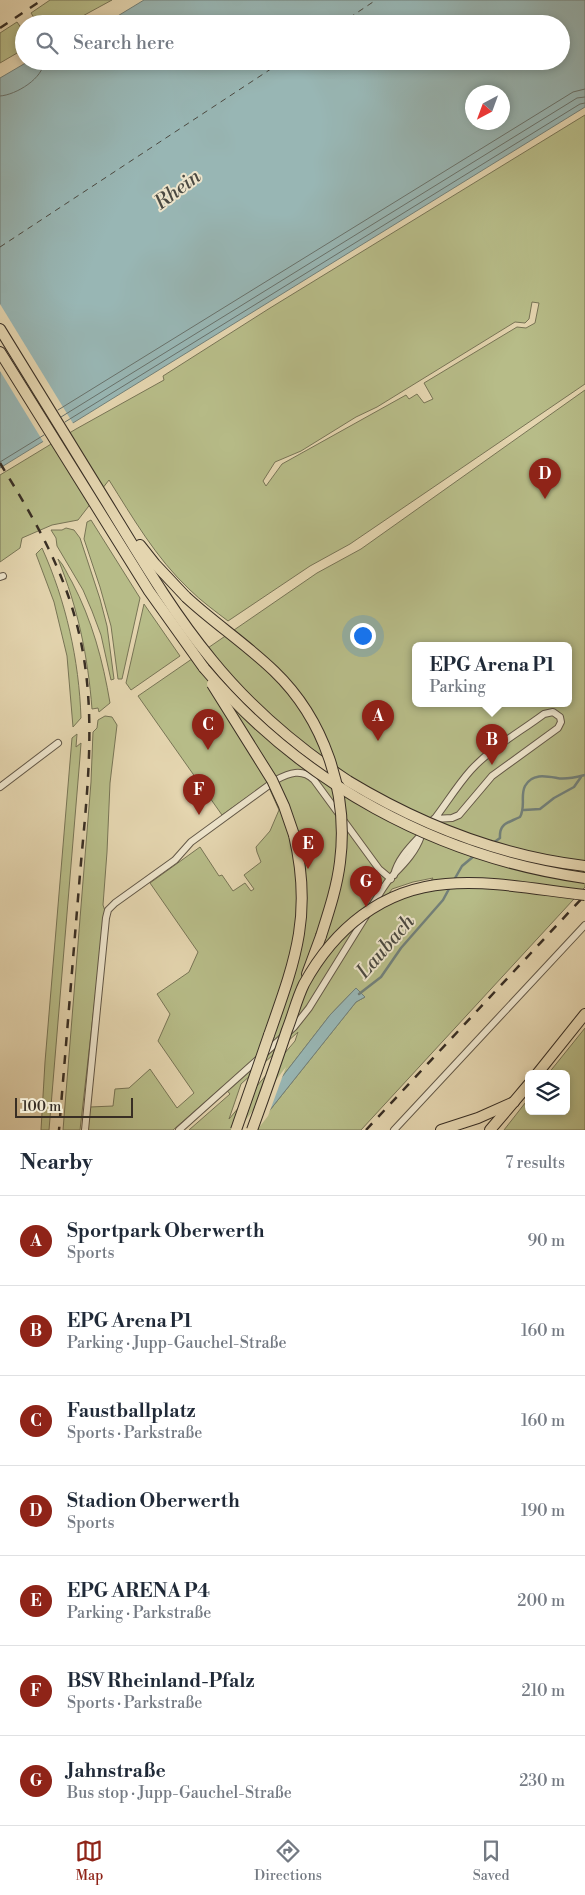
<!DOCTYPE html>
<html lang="en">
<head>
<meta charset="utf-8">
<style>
  :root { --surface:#fff; --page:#f2f2f3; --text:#1f2937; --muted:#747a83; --line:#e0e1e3; --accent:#8f2418 }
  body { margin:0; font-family:"Libre Bodoni",serif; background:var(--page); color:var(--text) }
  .controls { position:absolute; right:15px; bottom:15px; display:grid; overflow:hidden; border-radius:8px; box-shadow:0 2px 8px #0003 }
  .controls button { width:45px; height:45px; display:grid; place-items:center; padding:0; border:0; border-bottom:1px solid var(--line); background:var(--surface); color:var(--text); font:25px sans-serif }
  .compass { position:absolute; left:465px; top:85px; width:45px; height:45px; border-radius:50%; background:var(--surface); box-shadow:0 2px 8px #0003; rotate:221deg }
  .scale { position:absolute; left:15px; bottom:12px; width:118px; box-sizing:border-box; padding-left:5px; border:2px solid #382e24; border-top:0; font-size:14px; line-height:18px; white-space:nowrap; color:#382e24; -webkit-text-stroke:4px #ede4cb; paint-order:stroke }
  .you { position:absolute; left:362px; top:635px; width:18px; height:18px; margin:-12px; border:4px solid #fff; border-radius:50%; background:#1a73e8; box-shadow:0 0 0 8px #1a73e833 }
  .badge { display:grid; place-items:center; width:32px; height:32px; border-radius:50%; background:var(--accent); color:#fff; font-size:16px; font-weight:700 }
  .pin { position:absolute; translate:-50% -41px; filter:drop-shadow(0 1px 2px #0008) }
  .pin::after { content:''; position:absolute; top:26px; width:18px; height:15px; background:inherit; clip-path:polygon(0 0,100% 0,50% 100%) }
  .popup { position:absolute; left:412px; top:642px; width:160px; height:65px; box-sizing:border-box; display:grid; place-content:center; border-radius:8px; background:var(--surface); filter:drop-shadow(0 1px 4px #0005); font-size:16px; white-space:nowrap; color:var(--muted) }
  .popup b { font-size:19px; color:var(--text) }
  .popup::after { content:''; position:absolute; left:50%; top:100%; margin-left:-10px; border:10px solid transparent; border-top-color:var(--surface) }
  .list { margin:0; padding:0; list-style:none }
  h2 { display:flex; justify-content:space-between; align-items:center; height:65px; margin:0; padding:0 20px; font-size:21px }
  h2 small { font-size:16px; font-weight:400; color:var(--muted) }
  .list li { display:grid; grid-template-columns:32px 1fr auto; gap:15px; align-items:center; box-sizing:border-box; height:90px; padding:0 20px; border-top:1px solid var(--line) }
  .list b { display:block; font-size:19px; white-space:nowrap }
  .list p { margin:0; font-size:16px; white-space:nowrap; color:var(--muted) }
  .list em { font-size:16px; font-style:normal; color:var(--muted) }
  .icon { flex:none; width:28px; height:28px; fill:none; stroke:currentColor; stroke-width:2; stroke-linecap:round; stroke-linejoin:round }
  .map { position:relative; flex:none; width:585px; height:1130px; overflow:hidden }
  .search { position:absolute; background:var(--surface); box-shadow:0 2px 8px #0003; left:15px; right:15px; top:15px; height:55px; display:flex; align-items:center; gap:12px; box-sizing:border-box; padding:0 18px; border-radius:28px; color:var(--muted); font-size:19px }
  .sheet { height:695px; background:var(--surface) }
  nav { display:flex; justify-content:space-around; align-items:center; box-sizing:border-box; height:70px; border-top:1px solid var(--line); background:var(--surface); font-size:14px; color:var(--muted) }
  nav a { display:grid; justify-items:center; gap:2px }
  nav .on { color:var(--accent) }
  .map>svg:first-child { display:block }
  .green { fill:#b7bc88; stroke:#787556; fill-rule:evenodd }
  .water { fill:#98b6b4; stroke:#72807a; fill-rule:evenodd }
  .pier { fill:#e4d5af }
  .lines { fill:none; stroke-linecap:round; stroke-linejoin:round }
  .shore { stroke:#68726c; stroke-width:1 }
  .stream { stroke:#72807a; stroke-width:2.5 }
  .ferry { stroke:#4b4941; stroke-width:1; stroke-dasharray:6 5; stroke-linecap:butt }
  .minor-casing { stroke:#635847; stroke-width:8 }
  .primary-casing { stroke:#382e24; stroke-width:12 }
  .trunk-casing { stroke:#382e24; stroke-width:12 }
  .minor { stroke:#ede4cb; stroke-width:6 }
  .primary { stroke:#e4d5af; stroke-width:10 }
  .trunk { stroke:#e4d5af; stroke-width:10 }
  .rail { stroke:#382e24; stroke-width:2.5; stroke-dasharray:9 9; stroke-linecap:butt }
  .trunk-bridge-casing { stroke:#382e24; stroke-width:12; stroke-linecap:butt }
  .trunk-bridge { stroke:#e4d5af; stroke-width:10 }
  .labels { text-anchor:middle; stroke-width:4; stroke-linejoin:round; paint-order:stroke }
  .water-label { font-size:20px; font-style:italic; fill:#4b4941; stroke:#ede4cb }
</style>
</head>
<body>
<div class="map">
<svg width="585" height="1130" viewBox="0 0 585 1130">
  <rect width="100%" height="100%" fill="#e4d5af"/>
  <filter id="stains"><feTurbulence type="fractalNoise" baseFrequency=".004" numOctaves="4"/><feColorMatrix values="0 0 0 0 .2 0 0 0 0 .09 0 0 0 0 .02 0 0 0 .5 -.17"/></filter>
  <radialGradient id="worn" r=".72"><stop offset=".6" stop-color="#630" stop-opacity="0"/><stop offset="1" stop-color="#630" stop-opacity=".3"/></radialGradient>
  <!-- green -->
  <g class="green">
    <path d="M50,0H112L68,24H38L31,13Z"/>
    <path d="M17,22L24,32V49L0,63V33Z"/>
    <path d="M585,115V384L350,544L310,566L228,621C215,611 201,601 189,589C156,558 133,518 109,480L78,520L52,525L22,538L20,548L0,562V475L76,429L164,380L163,376L270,308ZM532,302L539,303L535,323L526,328L517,327L424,383L433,399L424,403L417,394L409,399L406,395L282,464L266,486L263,481L275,462L301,451L356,417L377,407L515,322L525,323L529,319Z"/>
    <path d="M585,390V887L361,1130H254L356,1002L365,997L356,988L330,1015L241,1130H189L230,1094L223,1086L173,1130H88L90,1107L113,1106L115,1089L129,1088L150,1069L177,1108L194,1093L158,1041L170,1014L157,994L189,972L198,952L150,883L200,847L219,876L222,875L233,891L245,883L251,891L254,889L244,875L261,862L257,852L256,847L270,831L279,810L267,783L222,815L138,696L317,573L361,549ZM416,646H568V704H416ZM433,878L423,892L398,899L379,908L392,889L413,882ZM298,1032L295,1041L229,1119L241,1084Z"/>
    <path d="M91,520L140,598L122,679H118L111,626L100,587L84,539L87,522Z"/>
    <path d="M66,528L74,530L80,538L100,599L107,626L114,679L111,680L101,635L92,611L83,590L57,546L56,538L51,530H62Z"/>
    <path d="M42,548C66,601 79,660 81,718L73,727L67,656L54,602L36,554Z"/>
    <path d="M58,559C64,565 67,574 72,582C92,620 103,661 110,703L99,712L98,708L92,709C88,657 78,608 58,559Z"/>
    <path d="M144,604L180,656L131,690L126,683Z"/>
    <path d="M105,716L112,717L117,725L110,783L107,852L103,905L105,911L80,1130H63L91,782L93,732L97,728L98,720Z"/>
    <path d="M77,734L76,747L81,743L80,757L49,1130H41L45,1062L72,738Z"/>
    <path d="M585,1028V1130H504L529,1098V1111H566V1074H548Z"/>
  </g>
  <!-- water -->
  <g class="water">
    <path d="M144,0H585V107L0,468V78L29,61H561V24H98L116,17ZM472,92H502V122H472Z"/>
    <path d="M356,988L365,997L356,1002L254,1130H241L330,1015Z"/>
  </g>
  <!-- pier -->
  <g class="pier">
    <path d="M0,304L74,425L44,443L0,371Z"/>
    <path d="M286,1067L268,1116L257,1130H238Z"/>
  </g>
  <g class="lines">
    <!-- shore -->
    <g class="shore">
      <path d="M0,96C16,95 44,78 44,61"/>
      <path d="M58,410L573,92L585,89"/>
      <path d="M61,417L577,98L585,97"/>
      <path d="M65,422L580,104L585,103"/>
      <path d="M0,462L44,435"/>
    </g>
    <!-- stream -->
    <g class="stream">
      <path d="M524,810L540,809L554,798L574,787L581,777"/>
      <path d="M493,843L500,838C499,823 508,823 520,817C526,806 520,796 525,786C532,773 546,776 557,778C566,780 577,777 585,775"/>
      <path d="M454,880L462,866L474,856"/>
      <path d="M359,994L381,977L401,948L443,900L450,887"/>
    </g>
    <!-- ferry -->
    <g class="ferry">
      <path d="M340,24L376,0"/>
      <path d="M0,247L283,61"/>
    </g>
    <defs>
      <g id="minor">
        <path d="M0,577L3,576"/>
        <path d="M0,787L58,743"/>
        <path d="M394,875C398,858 411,846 422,834C440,815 453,790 471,770C491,748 520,732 544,714L553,712L560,717L561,722L558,728L492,776L459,815L452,818L434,819"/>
        <path d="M371,907C378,897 385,883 394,874C405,863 416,851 421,836"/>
        <path d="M85,1130L106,918L108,910L115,903L175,860L191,842L276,780C289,773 302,768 314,780L379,869L391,879"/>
        <path d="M179,1130L294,1027L309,1008L366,916"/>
        <path d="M394,1130L585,925"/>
      </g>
      <g id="primary">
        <path d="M537,1074L585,1014"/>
        <path d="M441,1130L478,1118L514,1102"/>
        <path d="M490,1130L529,1084"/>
      </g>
      <g id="trunk">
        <path d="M0,329C33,382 66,436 99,490C135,548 169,608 212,660C250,707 297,747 348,781"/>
        <path d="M0,352L149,591L204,668"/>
        <path d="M140,545L155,564L186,597"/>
        <path d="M307,974L321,936"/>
        <path d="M269,1035C295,961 313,915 294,835"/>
      </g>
    </defs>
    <!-- minor casing -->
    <use href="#minor" class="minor-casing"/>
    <!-- primary casing -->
    <use href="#primary" class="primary-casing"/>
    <!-- trunk casing -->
    <use href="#trunk" class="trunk-casing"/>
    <!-- minor -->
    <use href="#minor" class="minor"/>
    <!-- primary -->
    <use href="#primary" class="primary"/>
    <!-- trunk -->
    <use href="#trunk" class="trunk"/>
    <!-- rail -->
    <g class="rail">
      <path d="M0,28L42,0"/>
      <path d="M0,463C33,517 63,567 78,629C98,710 87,792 80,874C73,959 66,1045 59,1130"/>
      <path d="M366,1130L585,895"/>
    </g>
    <defs>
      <g id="trunk-bridge">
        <path d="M186,597C214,623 246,644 274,671C324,719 349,792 340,862C337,887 329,911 321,936"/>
        <path d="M204,668C301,783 436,857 585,878"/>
        <path d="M212,684L272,780L284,806L294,835"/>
        <path d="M348,781C421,825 500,856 585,866"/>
        <path d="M236,1130L269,1035"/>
        <path d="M252,1130C264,1097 276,1063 287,1030C293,1015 297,998 304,984C334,929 382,889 446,884C492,880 539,890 585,895"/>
      </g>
    </defs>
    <!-- trunk-bridge casing -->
    <use href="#trunk-bridge" class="trunk-bridge-casing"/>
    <!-- trunk-bridge -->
    <use href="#trunk-bridge" class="trunk-bridge"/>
  </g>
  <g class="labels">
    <!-- water labels -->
    <g class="water-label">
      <text transform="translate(177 189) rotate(-37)" y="7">Rhein</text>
      <text transform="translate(385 946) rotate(-49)" y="7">Laubach</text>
    </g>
  </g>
  <rect width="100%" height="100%" filter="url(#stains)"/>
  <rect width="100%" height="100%" fill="url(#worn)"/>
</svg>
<div class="controls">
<button><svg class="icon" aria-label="layers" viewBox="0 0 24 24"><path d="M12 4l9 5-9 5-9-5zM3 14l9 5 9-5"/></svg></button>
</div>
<svg class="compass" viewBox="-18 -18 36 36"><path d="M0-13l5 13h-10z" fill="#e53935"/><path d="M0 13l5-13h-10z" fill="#747a83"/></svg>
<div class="scale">100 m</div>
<div class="you"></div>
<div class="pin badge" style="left:378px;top:741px">A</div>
<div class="pin badge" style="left:492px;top:765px">B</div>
<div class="popup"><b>EPG Arena P1</b>Parking</div>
<div class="pin badge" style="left:208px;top:750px">C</div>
<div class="pin badge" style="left:545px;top:499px">D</div>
<div class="pin badge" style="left:308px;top:869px">E</div>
<div class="pin badge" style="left:199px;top:815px">F</div>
<div class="pin badge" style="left:366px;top:907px">G</div>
<div class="search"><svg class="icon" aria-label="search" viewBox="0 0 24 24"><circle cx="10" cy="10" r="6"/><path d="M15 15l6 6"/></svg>Search here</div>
</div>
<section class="sheet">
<h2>Nearby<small>7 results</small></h2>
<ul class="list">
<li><span class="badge">A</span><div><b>Sportpark Oberwerth</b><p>Sports</p></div><em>90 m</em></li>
<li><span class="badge">B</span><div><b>EPG Arena P1</b><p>Parking · Jupp-Gauchel-Straße</p></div><em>160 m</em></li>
<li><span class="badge">C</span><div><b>Faustballplatz</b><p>Sports · Parkstraße</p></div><em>160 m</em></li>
<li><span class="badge">D</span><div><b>Stadion Oberwerth</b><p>Sports</p></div><em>190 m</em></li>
<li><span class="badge">E</span><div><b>EPG ARENA P4</b><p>Parking · Parkstraße</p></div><em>200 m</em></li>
<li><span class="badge">F</span><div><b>BSV Rheinland-Pfalz</b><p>Sports · Parkstraße</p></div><em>210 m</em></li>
<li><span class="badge">G</span><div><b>Jahnstraße</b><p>Bus stop · Jupp-Gauchel-Straße</p></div><em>230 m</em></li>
</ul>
</section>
<nav>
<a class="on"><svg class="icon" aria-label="map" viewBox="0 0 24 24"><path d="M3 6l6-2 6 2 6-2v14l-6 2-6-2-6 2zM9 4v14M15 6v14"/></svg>Map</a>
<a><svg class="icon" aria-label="directions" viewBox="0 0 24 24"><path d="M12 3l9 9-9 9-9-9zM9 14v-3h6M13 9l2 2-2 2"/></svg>Directions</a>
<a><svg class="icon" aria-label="saved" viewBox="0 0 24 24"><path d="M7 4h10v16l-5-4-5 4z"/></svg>Saved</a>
</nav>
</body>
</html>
